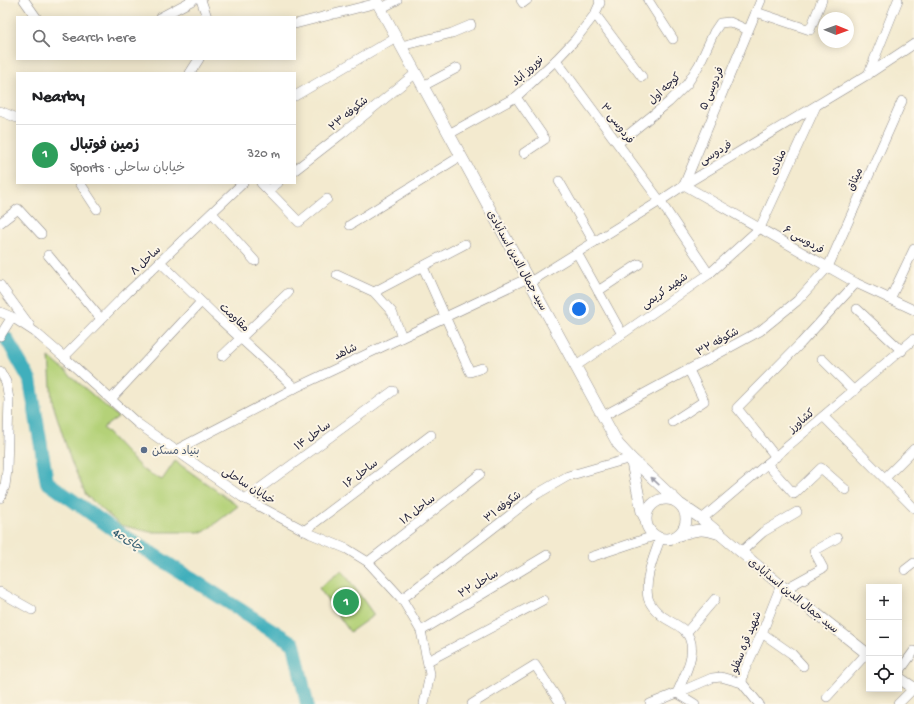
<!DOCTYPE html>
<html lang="en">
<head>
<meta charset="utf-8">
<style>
  :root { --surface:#fff; --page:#f6f6f6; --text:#202124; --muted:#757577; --line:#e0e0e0; --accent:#c8321e }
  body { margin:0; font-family:"Gochi Hand","Playpen Sans Arabic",sans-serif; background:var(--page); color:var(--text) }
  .controls { position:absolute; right:12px; bottom:12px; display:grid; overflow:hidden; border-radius:0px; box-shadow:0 2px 10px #0003 }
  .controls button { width:36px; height:36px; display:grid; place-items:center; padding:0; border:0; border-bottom:1px solid var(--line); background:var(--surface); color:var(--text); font:20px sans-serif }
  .compass { position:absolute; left:818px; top:12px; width:36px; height:36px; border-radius:50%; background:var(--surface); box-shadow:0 2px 10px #0003; rotate:91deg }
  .you { position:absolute; left:579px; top:309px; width:14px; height:14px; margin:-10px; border:3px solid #fff; border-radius:50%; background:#1a73e8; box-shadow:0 0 0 6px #1a73e833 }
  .badge { display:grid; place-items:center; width:26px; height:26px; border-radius:50%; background:var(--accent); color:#fff; font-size:13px; font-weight:700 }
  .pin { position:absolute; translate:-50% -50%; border:2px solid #fff; box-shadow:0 1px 4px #0006 }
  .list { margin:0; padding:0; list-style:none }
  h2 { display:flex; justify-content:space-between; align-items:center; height:52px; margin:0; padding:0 16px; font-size:17px }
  h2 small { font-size:13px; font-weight:400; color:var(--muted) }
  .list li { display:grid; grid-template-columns:26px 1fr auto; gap:12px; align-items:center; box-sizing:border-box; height:60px; padding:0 16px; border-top:1px solid var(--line) }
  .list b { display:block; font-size:15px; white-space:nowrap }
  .list p { margin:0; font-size:13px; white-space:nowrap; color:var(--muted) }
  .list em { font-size:13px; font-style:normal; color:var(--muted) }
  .icon { flex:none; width:22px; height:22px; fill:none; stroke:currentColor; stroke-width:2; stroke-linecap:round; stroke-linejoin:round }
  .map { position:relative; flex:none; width:914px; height:704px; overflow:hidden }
  .search { position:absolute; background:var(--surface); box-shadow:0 2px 10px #0003; left:16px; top:16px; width:280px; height:44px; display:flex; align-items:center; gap:10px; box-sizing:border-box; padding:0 14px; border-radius:0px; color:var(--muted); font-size:15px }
  .panel { position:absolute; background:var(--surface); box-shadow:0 2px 10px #0003; left:16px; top:72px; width:280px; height:112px; border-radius:0px }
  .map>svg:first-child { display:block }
  .green { fill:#b4d178; stroke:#6b7a5a }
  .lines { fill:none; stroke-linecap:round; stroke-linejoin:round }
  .river { stroke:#40afbc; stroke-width:14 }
  .minor-casing { stroke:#8a8685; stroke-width:10 }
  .major-casing { stroke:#8a8685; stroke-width:12 }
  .minor { stroke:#fff; stroke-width:9 }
  .major { stroke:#fff; stroke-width:11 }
  .oneway { fill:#9c9ca7 }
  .service-dot { fill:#5c6f8a; stroke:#fcf5e5; stroke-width:1.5 }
  .labels { text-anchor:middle; stroke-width:4; stroke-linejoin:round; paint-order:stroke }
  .street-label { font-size:11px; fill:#22223b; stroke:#fcf5e5 }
  .service-label { font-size:11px; fill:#4e5e75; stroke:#fcf5e5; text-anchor:start }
  .water-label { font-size:12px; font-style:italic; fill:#2e5a6f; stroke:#fcf5e5 }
</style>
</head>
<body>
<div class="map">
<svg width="914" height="704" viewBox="0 0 914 704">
  <rect width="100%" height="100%" fill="#fcf5e5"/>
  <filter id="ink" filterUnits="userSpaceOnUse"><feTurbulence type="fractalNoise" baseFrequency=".025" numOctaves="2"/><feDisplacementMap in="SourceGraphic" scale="8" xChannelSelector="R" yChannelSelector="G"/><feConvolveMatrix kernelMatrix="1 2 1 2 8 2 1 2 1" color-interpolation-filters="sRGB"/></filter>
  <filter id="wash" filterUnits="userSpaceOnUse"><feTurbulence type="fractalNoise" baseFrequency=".012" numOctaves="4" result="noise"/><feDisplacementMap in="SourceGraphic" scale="16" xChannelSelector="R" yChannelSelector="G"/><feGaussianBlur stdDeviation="0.9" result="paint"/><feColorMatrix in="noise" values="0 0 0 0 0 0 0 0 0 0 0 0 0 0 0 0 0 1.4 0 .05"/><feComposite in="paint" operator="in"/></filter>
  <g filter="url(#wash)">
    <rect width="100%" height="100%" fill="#f3eacf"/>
    <!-- green -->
    <g class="green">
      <path d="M49,357L118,417L103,428L143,470L162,480L175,461L238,506L204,532H150L120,525L86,495L71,461L52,401Z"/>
      <path d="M342,570L374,615L350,632L319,588Z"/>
    </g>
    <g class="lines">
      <!-- river -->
      <path class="river" d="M0,335L6,338L30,380L47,482L110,527L294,644L307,704"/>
    </g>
  </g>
  <g filter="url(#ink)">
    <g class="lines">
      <defs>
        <g id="minor">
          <path d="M24,0L36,17"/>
          <path d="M201,0L207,17"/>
          <path d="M521,0L523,3L527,0"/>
          <path d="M648,0L673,39"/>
          <path d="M761,0L684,185L856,283L914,310"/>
          <path d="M380,9L397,0"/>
          <path d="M756,12L810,30L822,0"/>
          <path d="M595,14L642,77"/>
          <path d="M161,17L193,0"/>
          <path d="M295,24L377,3"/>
          <path d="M401,46L452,33L471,25"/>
          <path d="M556,60L660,201L709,274"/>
          <path d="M190,73L199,59"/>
          <path d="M868,75L898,0"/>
          <path d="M423,86L457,68"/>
          <path d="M295,96L396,37"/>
          <path d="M516,97L545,139L524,153"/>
          <path d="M0,111L17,118"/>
          <path d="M449,134L516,97L556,60L575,40L595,14L600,3L599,0"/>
          <path d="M618,143L669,102L687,84L699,65L714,32L720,23L730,22L748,30"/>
          <path d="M295,170L344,132L416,73"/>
          <path d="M559,181L594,242"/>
          <path d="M80,183L97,209"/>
          <path d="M261,183L299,222L327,199"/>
          <path d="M268,190L278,183"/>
          <path d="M212,213L255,261"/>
          <path d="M0,223L18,209L41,234"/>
          <path d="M350,225L461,156"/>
          <path d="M577,253L622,334"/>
          <path d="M48,255L101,319"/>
          <path d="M160,262L214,314L295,388"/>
          <path d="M423,267L470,372L482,368"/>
          <path d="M337,275L374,292L392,312L402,337"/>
          <path d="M530,282L660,201L684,185L867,75L914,44"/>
          <path d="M0,285L30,326"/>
          <path d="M598,291L639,264"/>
          <path d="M374,292L465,244"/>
          <path d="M890,299L914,249"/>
          <path d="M857,309L902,351"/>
          <path d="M0,312L12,317L35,332L64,357L137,423L242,497L311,534L347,549L368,562L402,599L421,631L430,674L424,704"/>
          <path d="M0,336L12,317"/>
          <path d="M222,356L288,293"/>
          <path d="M64,357L127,293L243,183"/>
          <path d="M822,359L854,391"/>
          <path d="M576,366L709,274L760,228L816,106"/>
          <path d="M0,371L6,382L9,399L7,470L5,486L0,498"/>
          <path d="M111,399L201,302"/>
          <path d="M603,416L760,331L797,301L828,267L902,101"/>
          <path d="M824,417L914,508"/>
          <path d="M672,422L704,401L689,370"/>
          <path d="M176,450L295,388L528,278"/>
          <path d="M776,457L737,408L801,343L856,283"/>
          <path d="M767,464L794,494L821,468L846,490"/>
          <path d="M885,478L914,449"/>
          <path d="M245,499L393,391"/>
          <path d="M702,519L914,339"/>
          <path d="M304,531L431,435"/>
          <path d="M741,552L763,532L797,512"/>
          <path d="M591,557L654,536"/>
          <path d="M368,562L480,474"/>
          <path d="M905,570L914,563"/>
          <path d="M785,589L823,568L814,551L837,538"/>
          <path d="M0,592L32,610"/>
          <path d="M402,599L537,494L568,476L631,458"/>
          <path d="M421,631L547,555"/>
          <path d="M686,633L715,599"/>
          <path d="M762,633L792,654L803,666"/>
          <path d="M428,661L543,600"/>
          <path d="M899,672L914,651"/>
          <path d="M677,693L712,678L721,677L742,683"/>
          <path d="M677,693L695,704"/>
          <path d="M827,697L867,653"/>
          <path d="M472,704L535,665L561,704"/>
          <path d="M650,704L677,693C685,674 701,647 684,630C677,624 668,621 661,615C656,611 650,605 648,598C644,578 654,557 660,539"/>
          <path d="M759,704L742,683L743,674L762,633L781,585"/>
          <path d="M898,704L914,688"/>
        </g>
        <g id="major">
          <path d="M376,0L618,444L631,458L680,504L702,519L785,589L869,655"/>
          <path d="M631,458L642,512L645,518"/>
          <circle cx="666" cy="519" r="20"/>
          <path d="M679,535C694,530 703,528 717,533"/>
          <path d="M899,678L914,688"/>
        </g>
      </defs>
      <!-- minor casing -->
      <use href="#minor" class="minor-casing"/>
      <!-- major casing -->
      <use href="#major" class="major-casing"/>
      <!-- minor -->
      <use href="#minor" class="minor"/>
      <!-- major -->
      <use href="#major" class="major"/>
    </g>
    <!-- one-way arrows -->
    <defs><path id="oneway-solid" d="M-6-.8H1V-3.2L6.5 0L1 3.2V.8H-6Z"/></defs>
    <use class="oneway" href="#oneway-solid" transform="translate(655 481) rotate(-137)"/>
  </g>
  <!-- markers -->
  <circle class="service-dot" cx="144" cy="450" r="4"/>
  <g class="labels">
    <!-- street labels -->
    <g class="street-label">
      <text transform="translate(527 70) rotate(-43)" y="4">نوروز آباد</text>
      <text transform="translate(664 88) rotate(-44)" y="4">کوچه اول</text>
      <text transform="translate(711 88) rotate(-67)" y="4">فردوسی ۵</text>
      <text transform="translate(348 113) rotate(-40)" y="4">شکوفه ۲۳</text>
      <text transform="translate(618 123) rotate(53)" y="4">فردوسی ۳</text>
      <text transform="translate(715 152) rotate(-31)" y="4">فردوسی</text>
      <text transform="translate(777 162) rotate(-66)" y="4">منادی</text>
      <text transform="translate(854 179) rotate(-66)" y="4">میثاق</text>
      <text transform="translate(804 239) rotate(30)" y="4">فردوسی ۶</text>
      <text transform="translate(145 260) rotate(-43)" y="4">ساحل ۸</text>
      <text transform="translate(518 260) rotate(61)" y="4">سید جمال الدین اسدآبادی</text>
      <text transform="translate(664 290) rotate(-35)" y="4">شهید کریمی</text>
      <text transform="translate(235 317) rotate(43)" y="4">مقاومت</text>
      <text transform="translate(717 341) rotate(-29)" y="4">شکوفه ۳۲</text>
      <text transform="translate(345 351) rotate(-25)" y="4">شاهد</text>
      <text transform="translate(801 420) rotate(-40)" y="4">کشاورز</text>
      <text transform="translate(312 435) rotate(-36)" y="4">ساحل ۱۴</text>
      <text transform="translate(360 473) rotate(-37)" y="4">ساحل ۱۶</text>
      <text transform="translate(249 485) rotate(32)" y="4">خیابان ساحلی</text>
      <text transform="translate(502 506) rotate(-38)" y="4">شکوفه ۳۱</text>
      <text transform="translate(417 509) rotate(-38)" y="4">ساحل ۱۸</text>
      <text transform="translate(478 583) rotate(-31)" y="4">ساحل ۲۲</text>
      <text transform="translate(794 595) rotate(39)" y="4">سید جمال الدین اسدآبادی</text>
      <text transform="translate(745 642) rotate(-68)" y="4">شهید قره سفلو</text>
    </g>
    <!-- service labels -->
    <g class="service-label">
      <text x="152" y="454">بنیاد مسکن</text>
    </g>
    <!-- water labels -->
    <g class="water-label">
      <text transform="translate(128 539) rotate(32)" y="4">40چای</text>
    </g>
  </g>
</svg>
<div class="controls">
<button>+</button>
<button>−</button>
<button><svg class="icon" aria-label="locate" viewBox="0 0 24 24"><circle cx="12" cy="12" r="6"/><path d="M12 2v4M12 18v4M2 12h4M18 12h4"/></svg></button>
</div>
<svg class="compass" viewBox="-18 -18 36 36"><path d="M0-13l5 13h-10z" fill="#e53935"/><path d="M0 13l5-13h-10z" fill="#757577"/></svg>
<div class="you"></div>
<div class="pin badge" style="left:346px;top:602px;background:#2e9e5b">1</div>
<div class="search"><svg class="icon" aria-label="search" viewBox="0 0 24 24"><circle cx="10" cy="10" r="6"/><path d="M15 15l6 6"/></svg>Search here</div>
<section class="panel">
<h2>Nearby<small></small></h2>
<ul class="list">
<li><span class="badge" style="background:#2e9e5b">1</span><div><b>زمین فوتبال</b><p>Sports · خیابان ساحلی</p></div><em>320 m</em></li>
</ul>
</section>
</div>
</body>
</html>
